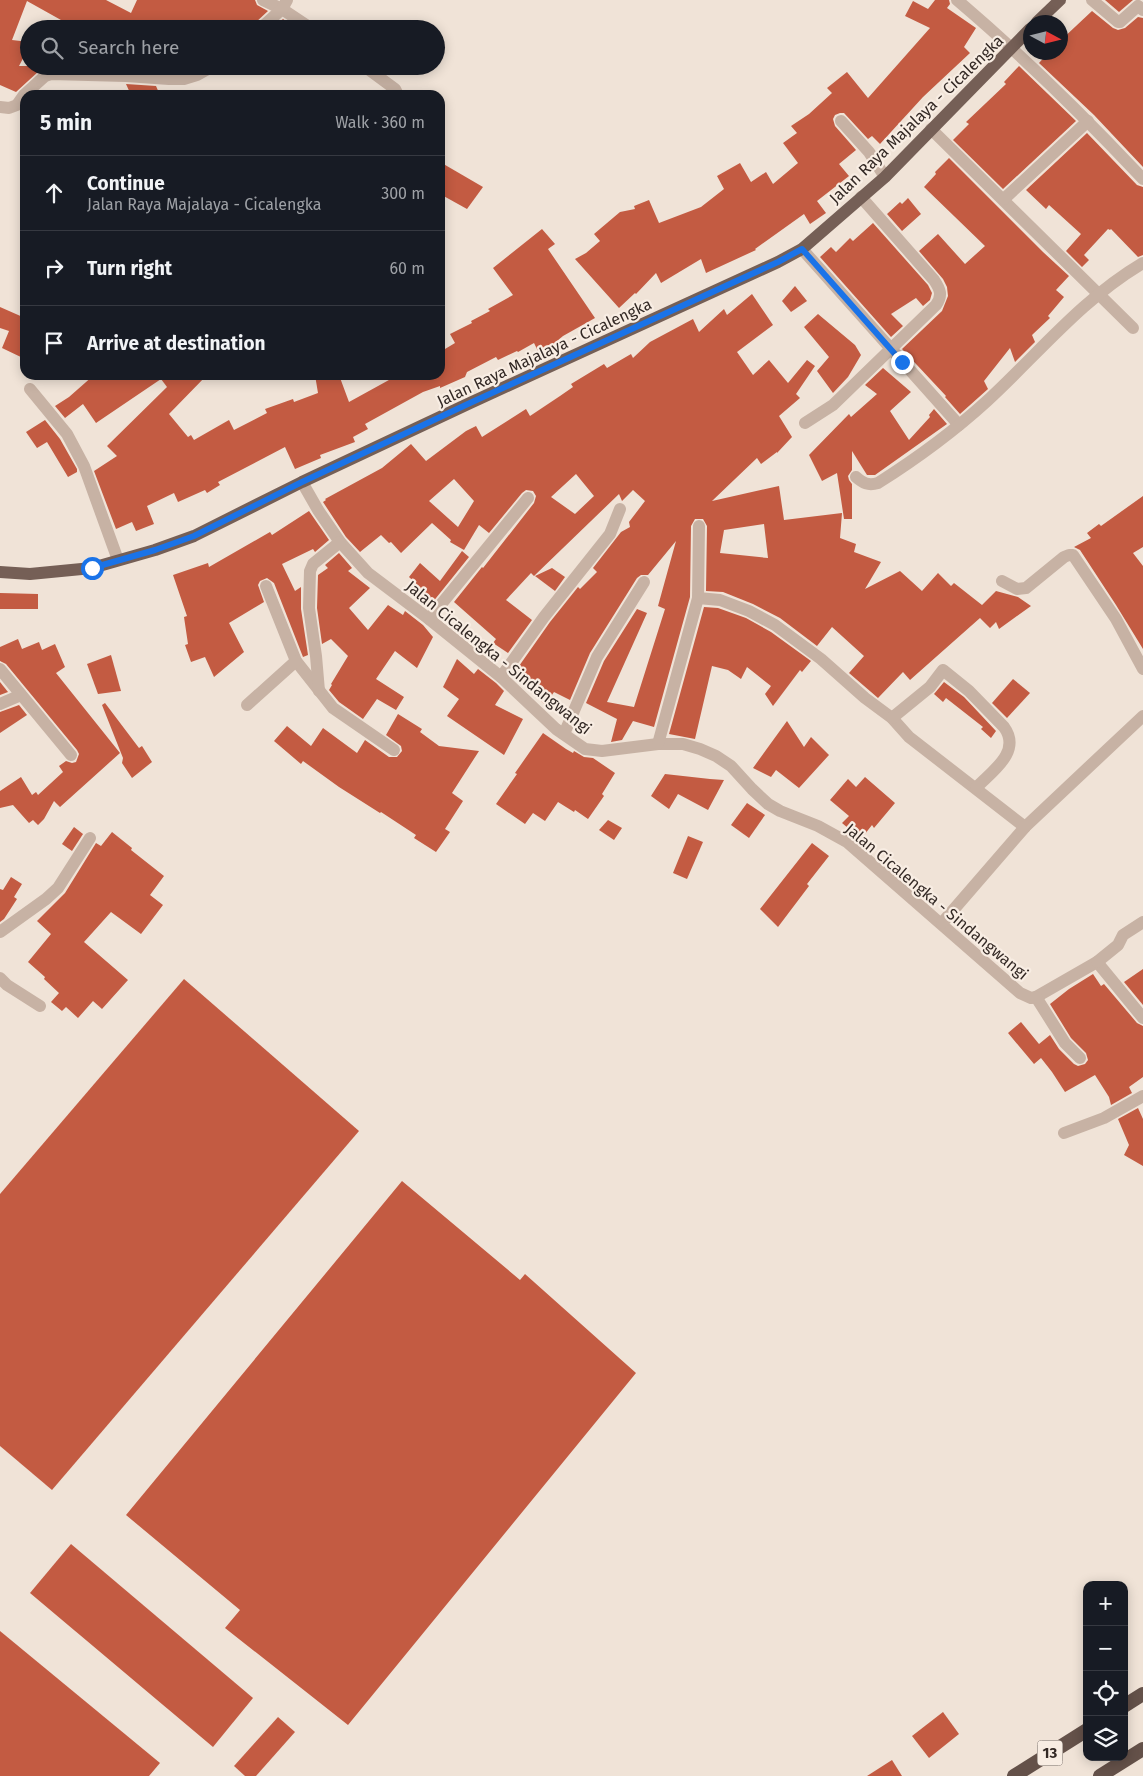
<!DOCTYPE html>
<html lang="en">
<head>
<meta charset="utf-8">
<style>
  :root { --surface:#171b24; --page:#20242c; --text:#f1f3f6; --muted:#9ea1a6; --line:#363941 }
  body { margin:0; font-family:"Fira Sans",sans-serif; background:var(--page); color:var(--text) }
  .controls { position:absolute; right:15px; bottom:15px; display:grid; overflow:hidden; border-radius:10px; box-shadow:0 2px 12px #0003 }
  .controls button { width:45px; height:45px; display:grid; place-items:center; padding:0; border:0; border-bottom:1px solid var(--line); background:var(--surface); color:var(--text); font:25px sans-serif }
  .compass { position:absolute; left:1023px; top:15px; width:45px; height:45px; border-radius:50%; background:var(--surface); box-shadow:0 2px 12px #0003; rotate:97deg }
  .stop { position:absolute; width:15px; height:15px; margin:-11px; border:4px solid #1a73e8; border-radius:50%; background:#fff }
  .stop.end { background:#1a73e8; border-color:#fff; box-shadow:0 1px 5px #0008 }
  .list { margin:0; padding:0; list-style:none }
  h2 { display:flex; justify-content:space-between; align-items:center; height:65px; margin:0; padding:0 20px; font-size:21px }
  h2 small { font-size:16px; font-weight:400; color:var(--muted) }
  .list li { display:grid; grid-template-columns:32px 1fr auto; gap:15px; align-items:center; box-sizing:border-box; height:75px; padding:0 20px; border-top:1px solid var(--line) }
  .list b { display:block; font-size:19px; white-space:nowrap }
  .list p { margin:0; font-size:16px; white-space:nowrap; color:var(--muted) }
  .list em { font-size:16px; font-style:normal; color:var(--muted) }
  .icon { flex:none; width:28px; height:28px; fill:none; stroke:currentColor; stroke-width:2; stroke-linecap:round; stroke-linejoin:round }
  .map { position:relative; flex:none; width:1143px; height:1776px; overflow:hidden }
  .search { position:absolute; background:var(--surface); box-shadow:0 2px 12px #0003; left:20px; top:20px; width:425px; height:55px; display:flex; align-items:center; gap:12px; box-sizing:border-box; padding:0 18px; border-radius:28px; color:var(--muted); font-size:19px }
  .panel { position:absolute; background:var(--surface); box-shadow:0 2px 12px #0003; left:20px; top:90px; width:425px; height:290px; border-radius:15px }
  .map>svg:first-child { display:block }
  .building { fill:#c35b42; fill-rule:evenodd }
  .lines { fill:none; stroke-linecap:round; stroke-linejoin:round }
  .minor { stroke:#c7b2a4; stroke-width:12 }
  .primary { stroke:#755f56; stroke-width:12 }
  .trunk { stroke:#645149; stroke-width:14 }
  .route { stroke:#1a73e8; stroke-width:6 }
  .labels { text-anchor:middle; stroke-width:4.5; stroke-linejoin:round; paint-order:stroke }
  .shield { fill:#f8ede3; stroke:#6e645e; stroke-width:1 }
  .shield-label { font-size:15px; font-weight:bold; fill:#332925 }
  .street-label { font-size:16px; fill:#332925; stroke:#f8ede3 }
</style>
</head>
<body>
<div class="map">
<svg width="1143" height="1776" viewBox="0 0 1143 1776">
  <rect width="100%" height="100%" fill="#f0e3d7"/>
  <!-- building -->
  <g class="building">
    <path d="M0,0H106L131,13L137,0H255L257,5L268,11L255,23L252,29H56L61,20L27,1L12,40L29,42V47L19,66H38L39,71L16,92L0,85Z"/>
    <path d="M935,0H949L950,4L947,8L976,28L964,47L970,53L923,97L880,144L872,136L868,139L844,113H840L835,115L833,119L835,126L856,150L839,164L849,176L817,201L826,213L810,224L804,214L755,249L756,250L706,273L701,259L661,283L656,273L636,294L635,293L619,308L575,259L586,253L600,241L594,234L620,212L635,209L634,206L649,200L659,223L701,207L724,189L717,176L740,163L751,182L766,172L773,184L798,163L783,143L797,133L791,126L809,114L832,93L827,88L847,72L868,98L930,28L905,16L913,1L928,9Z"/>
    <path d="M1105,0H1133L1119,12Z"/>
    <path d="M1092,11L1113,28L1118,30L1125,28L1138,17L1143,18V167L1094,115L1039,63L1049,52H1060V41Z"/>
    <path d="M283,19L294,27L295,29H272Z"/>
    <path d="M119,66H168L165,71L119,68Z"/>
    <path d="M1019,66L1076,121L1003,189L953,140L969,124L966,122L1006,84L1004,82Z"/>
    <path d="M126,84L156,86L160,95H131Z"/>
    <path d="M1087,133L1137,185L1143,187V255L1138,257L1111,229L1110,230L1108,229L1084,255L1089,260L1082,267L1066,251L1081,234L1049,205L1046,209L1026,190Z"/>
    <path d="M949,158L1043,252L1069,276L1056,290L1064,297L1048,316L1050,318L1032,335L1035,342L1015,362L1010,348L984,381L988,389L960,414L945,397L946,396L902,349L942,311L948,296L947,287L943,279L919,251L938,234L965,264L985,246L924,187L936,174L935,172Z"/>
    <path d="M440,162L483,187L467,209L440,194Z"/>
    <path d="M908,198L921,214L902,231L887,214L900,202L902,204Z"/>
    <path d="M873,223L928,285L932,293L930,300L923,306L916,298L891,314L903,326L891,337L820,257L831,247L836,252L850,238L853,241Z"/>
    <path d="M542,229L555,244L548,249L595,318L563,336L540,355L534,343L518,352L517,351L498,360L496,357L467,372L465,377L440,388V386L423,392L365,424L368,429L353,437L355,442L320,455L321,458L295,469L285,447L218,482L220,485L207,493L205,490L178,502L174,493L147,506L154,524L136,531L132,522L116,529L94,471L117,456L107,446L167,387L161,379L96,423L83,404L65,418L55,406L69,397L94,375H207L169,414L188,437L191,435L194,440L229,420L234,430L267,413L265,409L293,399L294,402L318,393L315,375H339L349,402L398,375H440V352L455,343L450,334L472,323L471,321L490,311L488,309L513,295L493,268Z"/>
    <path d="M795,286L807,301L791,312L782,301Z"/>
    <path d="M752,294L773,325L737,352L753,375L769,360L788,383L807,360L815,366L796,394L800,398L779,416L792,437L777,453V452L761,464L757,458L712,501L779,486L784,520L842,513L840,538L856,544L854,552L881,562L865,589L900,571L922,591L938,573L951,586L954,583L982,605L996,591L1018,597L1031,606L999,629L996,622L990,628L980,618L910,680L903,672L878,698L849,673L864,656L832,627L817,646L780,618L753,604L723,592L706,591L707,526L703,519H695L691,526L690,597L654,727L633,721L622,740L611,742L617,719L586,703L604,661L637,609L647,613L607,702L634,707L665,609L658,606L676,541L648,575H641L637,578L590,653L570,700L554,692L545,705L526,685L524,687L512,676L550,622L578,587L580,589L597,572L593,568L621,532L630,527L629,522L645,501L633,490L622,501L619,494L534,576L531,573L506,600L532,620L508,653L493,643L496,639L454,602L482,567L483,568L534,503L536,496L533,491L526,490L522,493L489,533L479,525L464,550L450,542L451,540L432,523L401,553L391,542L389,543L381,535L360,552L346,537L323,502L326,500L325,499L382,468L411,444L426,461L466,431L476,426L482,437L526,409L530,416L560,396L573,387L571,384L604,364L607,368L631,354L633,358L650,342L693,319L699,332L724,309L727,315ZM576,474L594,496L575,514L551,497ZM454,479L474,501L458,527L429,501ZM764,524L768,558L720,553L724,530Z"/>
    <path d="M0,307L25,318V359L2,348L9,331L0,328Z"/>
    <path d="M818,314L855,345L861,355L848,377L833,393L817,371L829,357L804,327Z"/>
    <path d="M883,368L911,392L890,411L909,440L930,417L929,415L934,409L947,424L875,475H867L852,451V470L848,476L849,480L852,484V519H844L837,473L822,481L809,455L849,414L851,417L877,394L865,385Z"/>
    <path d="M45,420L60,439L77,469V472L68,477L47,442L37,448L26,432Z"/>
    <path d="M1143,496V547L1133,553L1143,566V649L1116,605L1080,550L1074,547L1091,538L1087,533L1099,524L1101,526Z"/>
    <path d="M309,511L329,540L315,552L313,549L282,564L295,591L301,587V609L308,655L303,657L274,583L267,578L260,581L258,585L264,602L229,623L244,652L214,677L205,657L191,662L185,645L188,644L184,617L187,616L173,575L208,563L209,567L270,532L272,535Z"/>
    <path d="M462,551L469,557L428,608L415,598L421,588L409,577L420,563L440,581Z"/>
    <path d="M339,553L352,568L348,571L370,588L349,608L368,630L388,605L403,615L405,611L423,625L433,637L417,668L395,651L376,679L404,697L396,710L377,699L363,719L339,702L329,690L332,685L331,684L348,656L331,639L322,644L317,608L318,575L328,568L325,565Z"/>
    <path d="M552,568L565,577L555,591L535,576Z"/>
    <path d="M0,593L38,594V609H0Z"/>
    <path d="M704,607L718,608L746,618L771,632L811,661L802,672L800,670L773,706L765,694L771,686L747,667L741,679L728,670L712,666L695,739L669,734Z"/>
    <path d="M18,639L22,649L39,642L42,650L55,644L65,667L56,673L120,753L60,807L54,801L44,819L38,825L33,820L29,823L13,805L0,808V791L21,777L32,795L36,792L38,795L63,772L59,766L66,761L72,763L76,762L79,754L77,750L6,664L0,661V647Z"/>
    <path d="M111,655L121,691L98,694L87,664Z"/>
    <path d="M457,659L474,674L478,669L496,683L504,691L495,705L523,719L504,755L447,716L459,699L443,687Z"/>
    <path d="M1013,679L1030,693L1007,718L992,703Z"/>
    <path d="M0,682L8,692L0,695Z"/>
    <path d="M944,682L964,697L996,731L991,738L981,729L983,727L946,698L943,702L934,694Z"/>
    <path d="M105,703L139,748L142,746L152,762L132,778L122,763L123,758L102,705Z"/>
    <path d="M19,705L27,715L0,733V712Z"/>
    <path d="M398,714L422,729L420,732L439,746L479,751L452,793L463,801L445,829L450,832L436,852L414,838L416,835L381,812L380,813L339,787L303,761L301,764L274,741L287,726L311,746L323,728L357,753L365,740L389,757H397L402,751L401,746L386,735Z"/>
    <path d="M787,721L804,747L811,737L829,755L799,788L776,770L771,777L753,768Z"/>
    <path d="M543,733L566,749L573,753L574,751L584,757L593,758L615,773L602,794L604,796L588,819L575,810L574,812L558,802L545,821L533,813L525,824L496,804L517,774L515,773Z"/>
    <path d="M665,774L710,779L724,780L708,810L678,794L669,809L651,796Z"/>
    <path d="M865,777L895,803L874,828L872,825L861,839L842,823L849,816L830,800L848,779L856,787Z"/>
    <path d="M747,803L765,815L749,838L731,825Z"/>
    <path d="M608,820L622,828L614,840L599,830Z"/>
    <path d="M74,827L83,834L72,851L62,844Z"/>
    <path d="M112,832L132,848L131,850L164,876L150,895L163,905L141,934L111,912L84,942L128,980L102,1009L93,1001L78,1018L66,1007L62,1011L51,1002L59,993L44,979L45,977L28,962L51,934L37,921L65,893L96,843L101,846Z"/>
    <path d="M688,836L703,842L687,879L673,873Z"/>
    <path d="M812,843L829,856L807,884L809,886L778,927L760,909Z"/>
    <path d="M11,877L22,884L14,897L17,899L4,919L0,922V889L3,890Z"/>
    <path d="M1143,969V1005L1124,982Z"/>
    <path d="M1093,974L1101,986L1104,984L1137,1023L1143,1026V1077L1129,1087L1132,1093L1111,1105L1109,1097L1095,1075L1065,1092L1052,1072L1041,1058L1034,1064L1008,1033L1021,1022L1039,1044L1050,1035L1059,1049L1074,1064L1078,1066L1085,1064L1088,1060L1086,1053L1071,1038L1050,1004L1069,989Z"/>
    <path d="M184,979L359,1131L52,1490L0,1446V1194Z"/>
    <path d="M1138,1108L1143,1119V1166L1124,1155L1129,1145L1118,1119Z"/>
    <path d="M402,1181L520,1280L525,1274L636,1373L348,1725L225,1628L240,1610L126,1515Z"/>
    <path d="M71,1544L253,1698L213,1747L30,1593Z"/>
    <path d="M0,1631L160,1763L149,1776H0Z"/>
    <path d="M943,1712L959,1734L929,1758L912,1736Z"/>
    <path d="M278,1717L295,1732L256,1776H245L234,1766Z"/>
    <path d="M892,1760L902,1776H867Z"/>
  </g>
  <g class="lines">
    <!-- minor -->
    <g class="minor">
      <path d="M263,0L282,9L312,29"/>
      <path d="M957,0C1023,56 1084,116 1143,179"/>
      <path d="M1092,0L1118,22H1120L1138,6L1143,10"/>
      <path d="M260,29L282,9L287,0"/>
      <path d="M364,66L395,89L398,95"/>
      <path d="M0,107L9,108L17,105L24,95L45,76L51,74L126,76L169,79H184L197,75L213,66"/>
      <path d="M841,121L869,152L885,177"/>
      <path d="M931,129L1133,328"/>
      <path d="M1004,199L1088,121"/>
      <path d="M802,249L959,425"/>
      <path d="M30,389L67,434L84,466L118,560"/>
      <path d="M805,423L833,405L936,305C943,295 940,289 934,280L861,197"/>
      <path d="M856,477C863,483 868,486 878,483C916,459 953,432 987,401C1038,354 1082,299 1143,263"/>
      <path d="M302,482L318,510L340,542L368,573L429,619L501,677L556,729L585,749L602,751L658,744H683L700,749L716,756L731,766L752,789L768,804L780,811L818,826L847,842L1020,993L1031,998L1036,997L1097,962L1143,1018"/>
      <path d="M1002,581L1017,589L1026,588L1064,557L1069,555H1073L1116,619L1143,669"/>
      <path d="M266,586L296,661L333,708L394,750"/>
      <path d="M698,598L720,600L749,611L775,625L821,659L865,698L892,718L909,737L1025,827"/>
      <path d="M429,619L528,498"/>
      <path d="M0,669L71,755"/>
      <path d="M501,677L544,617L610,534L620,509"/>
      <path d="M319,691L316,656L309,608L310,571L313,564L340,542"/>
      <path d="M0,704L21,695"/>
      <path d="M247,705L296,661"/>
      <path d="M892,718L930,687L943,670L969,691L1004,727C1022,752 992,771 976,788"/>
      <path d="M564,734L597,657L644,582"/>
      <path d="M658,744L698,598L699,526"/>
      <path d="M942,923L1025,827L1143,716"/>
      <path d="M0,932L46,899L58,888L90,838"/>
      <path d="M1097,962L1118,945L1123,935L1143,922"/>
      <path d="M0,978L7,985L40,1006"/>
      <path d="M1036,997L1065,1043L1080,1058"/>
      <path d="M1064,1133L1104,1118L1143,1096"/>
    </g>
    <!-- primary -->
    <g class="primary">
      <path d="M1037,22L1060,0"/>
      <path d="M0,572L30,574L92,568L155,550L194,536L302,482L470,403L778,262L802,249L885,177L1030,29"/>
    </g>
    <!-- trunk -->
    <g class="trunk">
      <path d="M1124,1706L1143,1694"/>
      <path d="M1014,1776L1087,1730"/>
      <path d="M1100,1776L1143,1749"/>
    </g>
  </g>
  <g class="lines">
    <!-- route -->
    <path class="route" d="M92,568L155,550L194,536L302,482L470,403L778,262L802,249L902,362"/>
  </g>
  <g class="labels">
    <!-- shield labels -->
    <rect class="shield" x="1037.5" y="1740.5" width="25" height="25" rx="4"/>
    <g class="shield-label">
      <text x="1050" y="1758">13</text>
    </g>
    <!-- street labels -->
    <g class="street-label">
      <text transform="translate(916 119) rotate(-44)" y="6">Jalan Raya Majalaya - Cicalengka</text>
      <text transform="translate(544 352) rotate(-25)" y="6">Jalan Raya Majalaya - Cicalengka</text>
      <text transform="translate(499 657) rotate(39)" y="6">Jalan Cicalengka - Sindangwangi</text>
      <text transform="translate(937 901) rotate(40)" y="6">Jalan Cicalengka - Sindangwangi</text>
    </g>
  </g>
</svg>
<div class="controls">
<button>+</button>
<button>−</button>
<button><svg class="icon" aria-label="locate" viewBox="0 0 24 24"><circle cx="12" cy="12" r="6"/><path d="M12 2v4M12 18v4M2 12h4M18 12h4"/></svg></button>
<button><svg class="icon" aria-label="layers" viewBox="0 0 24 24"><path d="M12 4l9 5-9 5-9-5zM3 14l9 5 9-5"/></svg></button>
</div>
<svg class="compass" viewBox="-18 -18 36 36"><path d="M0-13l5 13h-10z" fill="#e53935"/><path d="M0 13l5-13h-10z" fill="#9ea1a6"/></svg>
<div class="stop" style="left:92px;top:568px"></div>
<div class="stop end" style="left:902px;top:362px"></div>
<div class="search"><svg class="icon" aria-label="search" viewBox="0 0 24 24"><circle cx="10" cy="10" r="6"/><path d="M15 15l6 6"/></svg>Search here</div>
<section class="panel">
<h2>5 min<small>Walk · 360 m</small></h2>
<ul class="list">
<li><svg class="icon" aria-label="ahead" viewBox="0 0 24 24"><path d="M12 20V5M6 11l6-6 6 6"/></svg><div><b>Continue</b><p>Jalan Raya Majalaya - Cicalengka</p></div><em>300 m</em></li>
<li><svg class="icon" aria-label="right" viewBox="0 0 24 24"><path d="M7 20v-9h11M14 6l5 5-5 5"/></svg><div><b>Turn right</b></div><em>60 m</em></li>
<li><svg class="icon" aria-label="arrive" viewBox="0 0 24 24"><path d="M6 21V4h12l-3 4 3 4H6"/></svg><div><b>Arrive at destination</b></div></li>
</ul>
</section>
</div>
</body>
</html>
